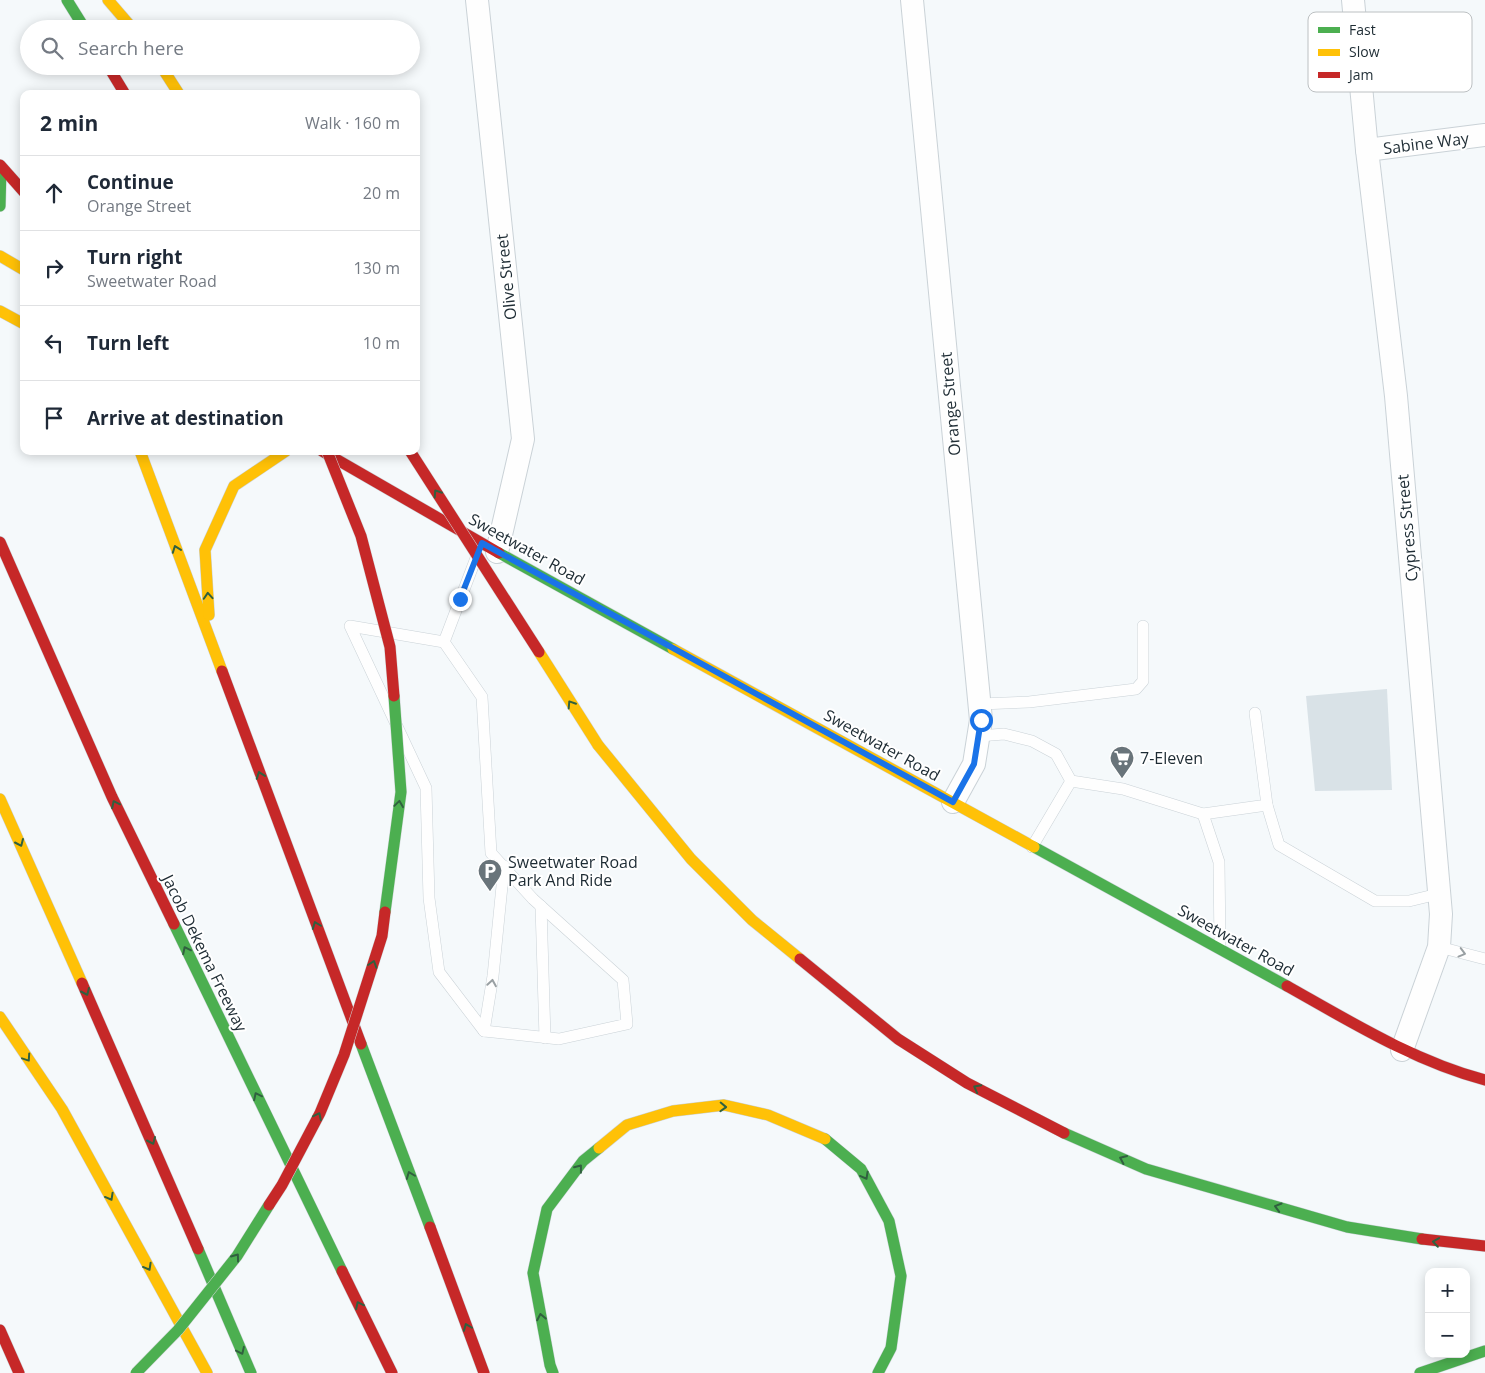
<!DOCTYPE html>
<html lang="en">
<head>
<meta charset="utf-8">
<style>
  :root { --surface:#fff; --page:#f6f6f7; --text:#1f2937; --muted:#747a83; --line:#e0e1e3 }
  body { margin:0; font-family:"Open Sans",sans-serif; background:var(--page); color:var(--text) }
  .controls { position:absolute; right:15px; bottom:15px; display:grid; overflow:hidden; border-radius:10px; box-shadow:0 2px 12px #0003 }
  .controls button { width:45px; height:45px; display:grid; place-items:center; padding:0; border:0; border-bottom:1px solid var(--line); background:var(--surface); color:var(--text); font:25px sans-serif }
  .stop { position:absolute; width:15px; height:15px; margin:-11px; border:4px solid #1a73e8; border-radius:50%; background:#fff }
  .stop.end { background:#1a73e8; border-color:#fff; box-shadow:0 1px 5px #0008 }
  .list { margin:0; padding:0; list-style:none }
  h2 { display:flex; justify-content:space-between; align-items:center; height:65px; margin:0; padding:0 20px; font-size:21px }
  h2 small { font-size:16px; font-weight:400; color:var(--muted) }
  .list li { display:grid; grid-template-columns:32px 1fr auto; gap:15px; align-items:center; box-sizing:border-box; height:75px; padding:0 20px; border-top:1px solid var(--line) }
  .list b { display:block; font-size:19px; white-space:nowrap }
  .list p { margin:0; font-size:16px; white-space:nowrap; color:var(--muted) }
  .list em { font-size:16px; font-style:normal; color:var(--muted) }
  .icon { flex:none; width:28px; height:28px; fill:none; stroke:currentColor; stroke-width:2; stroke-linecap:round; stroke-linejoin:round }
  .map { position:relative; flex:none; width:1485px; height:1373px; overflow:hidden }
  .search { position:absolute; background:var(--surface); box-shadow:0 2px 12px #0003; left:20px; top:20px; width:400px; height:55px; display:flex; align-items:center; gap:12px; box-sizing:border-box; padding:0 18px; border-radius:28px; color:var(--muted); font-size:19px }
  .panel { position:absolute; background:var(--surface); box-shadow:0 2px 12px #0003; left:20px; top:90px; width:400px; height:365px; border-radius:10px }
  .map>svg:first-child { display:block }
  .building { fill:#d9e2e7 }
  .lines { fill:none; stroke-linecap:round; stroke-linejoin:round }
  .lane-casing { stroke:#cad2d7; stroke-width:12 }
  .street-casing { stroke:#cad2d7; stroke-width:24 }
  .fast-casing { stroke:#cad2d7; stroke-width:12 }
  .slow-casing { stroke:#cad2d7; stroke-width:12 }
  .jam-casing { stroke:#cad2d7; stroke-width:12 }
  .lane { stroke:#fefefe; stroke-width:11 }
  .street { stroke:#fefefe; stroke-width:22 }
  .fast { stroke:#4caf50; stroke-width:11 }
  .slow { stroke:#ffc107; stroke-width:11 }
  .jam { stroke:#c62828; stroke-width:11 }
  .fast-bridge-casing { stroke:#d2d7d9; stroke-width:12; stroke-linecap:butt }
  .slow-bridge-casing { stroke:#d2d7d9; stroke-width:12; stroke-linecap:butt }
  .jam-bridge-casing { stroke:#d2d7d9; stroke-width:12; stroke-linecap:butt }
  .fast-bridge { stroke:#4caf50; stroke-width:11 }
  .slow-bridge { stroke:#ffc107; stroke-width:11 }
  .jam-bridge { stroke:#c62828; stroke-width:11 }
  .oneway { stroke:#30603f }
  .oneway2 { stroke:#99a0a3 }
  .route { stroke:#1a73e8; stroke-width:6 }
  .labels { text-anchor:middle; stroke-width:4; stroke-linejoin:round; paint-order:stroke }
  .street-label { font-size:16px; fill:#1e2c34; stroke:#fff }
  .poi-label { font-size:16px; fill:#1e2c34; stroke:#fff; text-anchor:start }
  .key { fill:#fff; stroke:#bcc0c2; stroke-width:1 }
  .key-label { font-size:14px; fill:#1e2c34 }
</style>
</head>
<body>
<div class="map">
<svg width="1485" height="1373" viewBox="0 0 1485 1373">
  <rect width="100%" height="100%" fill="#f5f9fb"/>
  <!-- building -->
  <path class="building" d="M1387,689L1392,790L1315,791L1306,696Z"/>
  <g class="lines">
    <defs>
      <g id="lane">
        <path d="M350,626L444,642L482,697L491,853L533,899L623,980L627,1024L559,1039L484,1031L439,972L429,898L426,788Z"/>
        <path d="M444,642L476,558"/>
        <path d="M980,704L1029,702L1136,689L1143,681V626"/>
        <path d="M979,736L1004,734L1032,741L1056,754L1071,781"/>
        <path d="M1267,805L1279,845L1375,901H1409L1438,894"/>
        <path d="M1203,814L1267,805L1255,713"/>
        <path d="M1032,847L1071,781L1123,789L1203,814L1219,862L1220,948"/>
        <path d="M541,906L545,1038"/>
        <path d="M1439,947L1485,959"/>
        <path d="M484,1031L493,976L504,866"/>
      </g>
      <g id="street">
        <path d="M477,0L523,439L497,552"/>
        <path d="M912,0L981,720L974,764L953,802"/>
        <path d="M1353,0L1367,150L1396,396L1441,914L1439,947L1402,1050"/>
        <path d="M1367,150L1485,135"/>
      </g>
      <g id="fast">
        <path d="M67,0L85,29"/>
        <path d="M0,206L1,167"/>
        <path d="M499,553L673,649"/>
        <path d="M1034,847L1287,986"/>
        <path d="M174,924L342,1271"/>
        <path d="M361,1044L430,1227"/>
        <path d="M1064,1133L1146,1169L1347,1227L1422,1239"/>
        <path d="M825,1139L861,1169L889,1221L901,1276L891,1348L878,1373"/>
        <path d="M198,1249L251,1373"/>
        <path d="M553,1373L550,1365L533,1273L547,1209L583,1161L599,1148"/>
        <path d="M1420,1373L1485,1351"/>
      </g>
      <g id="slow">
        <path d="M108,0L133,29"/>
        <path d="M161,66L179,94"/>
        <path d="M0,256L24,270"/>
        <path d="M0,311L24,324"/>
        <path d="M140,451L222,671"/>
        <path d="M209,615L205,550L234,486L286,451"/>
        <path d="M673,649L1034,847"/>
        <path d="M598,745L691,859L752,920L800,959"/>
        <path d="M0,799L82,983"/>
        <path d="M0,1017L62,1109L207,1373"/>
        <path d="M599,1148L627,1125L673,1111L724,1105L768,1115L825,1139"/>
      </g>
      <g id="jam">
        <path d="M108,66L125,94"/>
        <path d="M0,165L24,192"/>
        <path d="M322,451L499,553"/>
        <path d="M0,542L112,797L174,924"/>
        <path d="M222,671L361,1044"/>
        <path d="M800,959L898,1039L967,1083L1064,1133"/>
        <path d="M82,983L198,1249"/>
        <path d="M1287,986C1351,1022 1414,1061 1485,1080"/>
        <path d="M430,1227L484,1373"/>
        <path d="M1422,1239L1485,1246"/>
        <path d="M342,1271L392,1373"/>
        <path d="M0,1330L19,1373"/>
      </g>
    </defs>
    <!-- lane casing -->
    <use href="#lane" class="lane-casing"/>
    <!-- street casing -->
    <use href="#street" class="street-casing"/>
    <!-- fast casing -->
    <use href="#fast" class="fast-casing"/>
    <!-- slow casing -->
    <use href="#slow" class="slow-casing"/>
    <!-- jam casing -->
    <use href="#jam" class="jam-casing"/>
    <!-- lane -->
    <use href="#lane" class="lane"/>
    <!-- street -->
    <use href="#street" class="street"/>
    <!-- fast -->
    <use href="#fast" class="fast"/>
    <!-- slow -->
    <use href="#slow" class="slow"/>
    <!-- jam -->
    <use href="#jam" class="jam"/>
    <defs>
      <g id="fast-bridge">
        <path d="M385,912L401,792L394,696"/>
        <path d="M136,1373L178,1330L237,1256L269,1205"/>
      </g>
      <path id="slow-bridge" d="M539,652L598,745"/>
      <g id="jam-bridge">
        <path d="M327,451L361,536L390,647L394,696"/>
        <path d="M410,451L539,652"/>
        <path d="M269,1205L282,1185L320,1113L344,1055L382,936L385,912"/>
      </g>
    </defs>
    <!-- fast-bridge casing -->
    <use href="#fast-bridge" class="fast-bridge-casing"/>
    <!-- slow-bridge casing -->
    <use href="#slow-bridge" class="slow-bridge-casing"/>
    <!-- jam-bridge casing -->
    <use href="#jam-bridge" class="jam-bridge-casing"/>
    <!-- fast-bridge -->
    <use href="#fast-bridge" class="fast-bridge"/>
    <!-- slow-bridge -->
    <use href="#slow-bridge" class="slow-bridge"/>
    <!-- jam-bridge -->
    <use href="#jam-bridge" class="jam-bridge"/>
  </g>
  <!-- one-way arrows -->
  <defs><path id="oneway-chevron" d="M-2-3.5L2.5 0L-2 3.5" fill="none" stroke-width="1.6" stroke-linecap="round" stroke-linejoin="round" transform="scale(1.25)"/></defs>
  <g class="oneway">
    <use href="#oneway-chevron" transform="translate(437 493) rotate(-123)"/>
    <use href="#oneway-chevron" transform="translate(176 549) rotate(-110)"/>
    <use href="#oneway-chevron" transform="translate(208 596) rotate(-94)"/>
    <use href="#oneway-chevron" transform="translate(571 704) rotate(-123)"/>
    <use href="#oneway-chevron" transform="translate(260 775) rotate(-110)"/>
    <use href="#oneway-chevron" transform="translate(115 804) rotate(-116)"/>
    <use href="#oneway-chevron" transform="translate(399 804) rotate(-82)"/>
    <use href="#oneway-chevron" transform="translate(20 843) rotate(66)"/>
    <use href="#oneway-chevron" transform="translate(316 925) rotate(-111)"/>
    <use href="#oneway-chevron" transform="translate(186 950) rotate(-116)"/>
    <use href="#oneway-chevron" transform="translate(373 964) rotate(-72)"/>
    <use href="#oneway-chevron" transform="translate(86 992) rotate(66)"/>
    <use href="#oneway-chevron" transform="translate(27 1058) rotate(56)"/>
    <use href="#oneway-chevron" transform="translate(977 1088) rotate(-152)"/>
    <use href="#oneway-chevron" transform="translate(257 1096) rotate(-116)"/>
    <use href="#oneway-chevron" transform="translate(723 1107) rotate(2)"/>
    <use href="#oneway-chevron" transform="translate(318 1116) rotate(-64)"/>
    <use href="#oneway-chevron" transform="translate(152 1141) rotate(66)"/>
    <use href="#oneway-chevron" transform="translate(1123 1159) rotate(-156)"/>
    <use href="#oneway-chevron" transform="translate(579 1168) rotate(-52)"/>
    <use href="#oneway-chevron" transform="translate(410 1175) rotate(-111)"/>
    <use href="#oneway-chevron" transform="translate(865 1176) rotate(61)"/>
    <use href="#oneway-chevron" transform="translate(110 1197) rotate(61)"/>
    <use href="#oneway-chevron" transform="translate(1278 1207) rotate(-164)"/>
    <use href="#oneway-chevron" transform="translate(1436 1242) rotate(-172)"/>
    <use href="#oneway-chevron" transform="translate(236 1257) rotate(-54)"/>
    <use href="#oneway-chevron" transform="translate(148 1267) rotate(61)"/>
    <use href="#oneway-chevron" transform="translate(359 1305) rotate(-116)"/>
    <use href="#oneway-chevron" transform="translate(541 1317) rotate(-101)"/>
    <use href="#oneway-chevron" transform="translate(467 1327) rotate(-111)"/>
    <use href="#oneway-chevron" transform="translate(241 1351) rotate(65)"/>
  </g>
  <g class="oneway2">
    <use href="#oneway-chevron" transform="translate(1462 953) rotate(15)"/>
    <use href="#oneway-chevron" transform="translate(492 983) rotate(-81)"/>
  </g>
  <g class="lines">
    <!-- route -->
    <path class="route" d="M460,599L482,543L953,802L974,764L981,720"/>
  </g>
  <!-- icons -->
  <defs>
    <symbol id="supermarket-pin" viewBox="-11 -11 22 30"><path d="M0 17L-7.5 6A9.5 9.5 0 1 1 7.5 6Z" fill="#69747a" stroke="#fff"/><path d="M-6-5.5h2.5l.6 2H6L4.5 2H-2.5L-4.4-4H-6ZM-1.5 3.2a1.3 1.3 0 1 0 .1 0ZM3 3.2a1.3 1.3 0 1 0 .1 0Z" fill="#fff"/></symbol>
    <symbol id="parking-pin" viewBox="-11 -11 22 30"><path d="M0 17L-7.5 6A9.5 9.5 0 1 1 7.5 6Z" fill="#69747a" stroke="#fff"/><path d="M-3.5-5.5H1a3.5 3.5 0 0 1 0 7H-1V5.5H-3.5ZM-1-3.4V-.6H.8a1.4 1.4 0 0 0 0-2.8Z" fill="#fff"/></symbol>
  </defs>
  <g fill-rule="evenodd">
    <use href="#supermarket-pin" x="1108" y="744" width="28" height="38"/>
    <use href="#parking-pin" x="476" y="857" width="28" height="38"/>
  </g>
  <g class="labels">
    <!-- street labels -->
    <g class="street-label">
      <text transform="translate(1426 143) rotate(-7)" y="6">Sabine Way</text>
      <text transform="translate(506 277) rotate(-96)" y="6">Olive Street</text>
      <text transform="translate(950 404) rotate(-95)" y="6">Orange Street</text>
      <text transform="translate(1407 528) rotate(-95)" y="6">Cypress Street</text>
      <text transform="translate(527 549) rotate(29)" y="6">Sweetwater Road</text>
      <text transform="translate(882 745) rotate(29)" y="6">Sweetwater Road</text>
      <text transform="translate(1236 940) rotate(29)" y="6">Sweetwater Road</text>
      <text transform="translate(205 953) rotate(64)" y="6">Jacob Dekema Freeway</text>
    </g>
    <!-- poi labels -->
    <g class="poi-label">
      <text x="1140" y="764">7-Eleven</text>
      <text x="508" y="868">Sweetwater Road<tspan x="508" dy="18">Park And Ride</tspan></text>
    </g>
  </g>
  <!-- legend -->
  <rect x="1308" y="12" width="164" height="80" rx="8" class="key"/>
  <rect x="1318" y="27" width="22" height="6" fill="#4caf50"/>
  <rect x="1318" y="49" width="22" height="7" fill="#ffc107"/>
  <rect x="1318" y="72" width="22" height="6" fill="#c62828"/>
  <g class="key-label">
    <text x="1349" y="35">Fast</text>
    <text x="1349" y="57">Slow</text>
    <text x="1349" y="80">Jam</text>
  </g>
</svg>
<div class="controls">
<button>+</button>
<button>−</button>
</div>
<div class="stop" style="left:981px;top:720px"></div>
<div class="stop end" style="left:460px;top:599px"></div>
<div class="search"><svg class="icon" aria-label="search" viewBox="0 0 24 24"><circle cx="10" cy="10" r="6"/><path d="M15 15l6 6"/></svg>Search here</div>
<section class="panel">
<h2>2 min<small>Walk · 160 m</small></h2>
<ul class="list">
<li><svg class="icon" aria-label="ahead" viewBox="0 0 24 24"><path d="M12 20V5M6 11l6-6 6 6"/></svg><div><b>Continue</b><p>Orange Street</p></div><em>20 m</em></li>
<li><svg class="icon" aria-label="right" viewBox="0 0 24 24"><path d="M7 20v-9h11M14 6l5 5-5 5"/></svg><div><b>Turn right</b><p>Sweetwater Road</p></div><em>130 m</em></li>
<li><svg class="icon" aria-label="left" viewBox="0 0 24 24"><path d="M17 20v-9H6M10 6l-5 5 5 5"/></svg><div><b>Turn left</b></div><em>10 m</em></li>
<li><svg class="icon" aria-label="arrive" viewBox="0 0 24 24"><path d="M6 21V4h12l-3 4 3 4H6"/></svg><div><b>Arrive at destination</b></div></li>
</ul>
</section>
</div>
</body>
</html>
